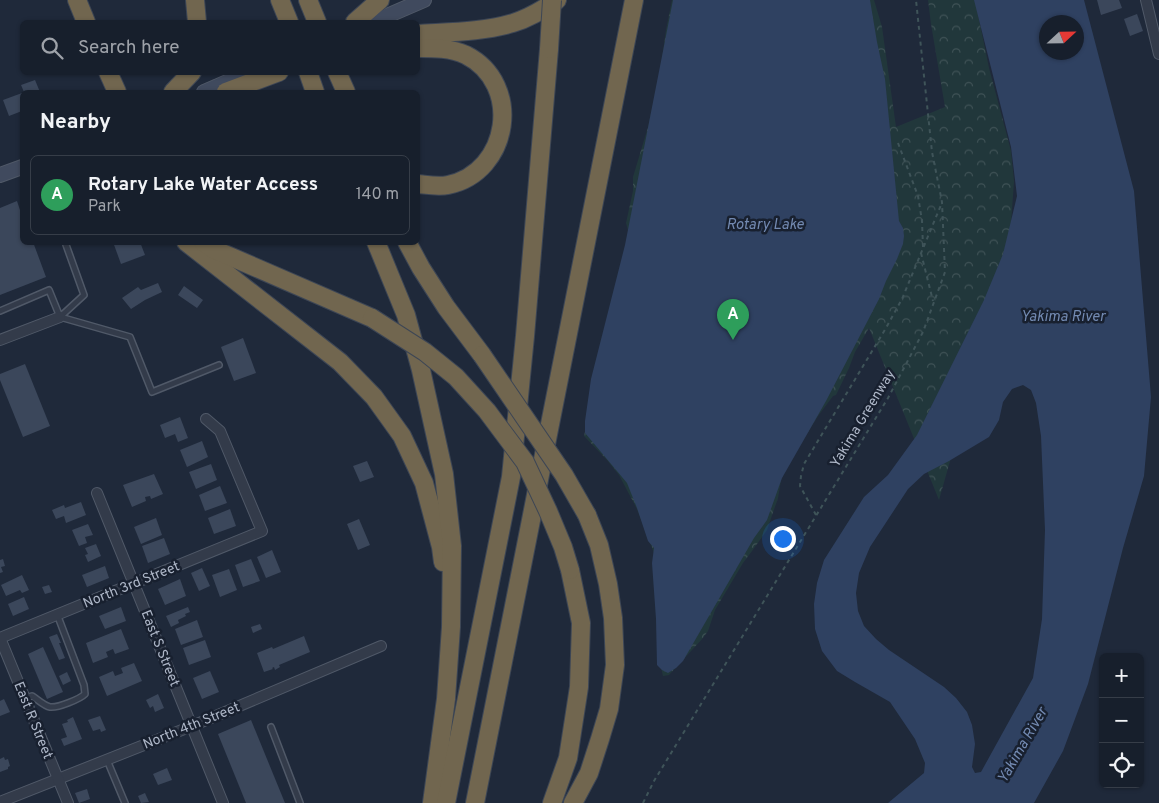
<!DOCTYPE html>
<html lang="en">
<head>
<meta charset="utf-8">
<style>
  :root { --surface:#171f2c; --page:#242c38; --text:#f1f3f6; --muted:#9ea2a9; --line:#363d48; --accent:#2563eb }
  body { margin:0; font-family:Overpass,sans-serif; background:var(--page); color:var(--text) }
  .controls { position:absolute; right:15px; bottom:15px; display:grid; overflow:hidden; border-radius:8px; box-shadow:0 1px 4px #0004 }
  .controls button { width:45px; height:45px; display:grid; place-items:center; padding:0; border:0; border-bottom:1px solid var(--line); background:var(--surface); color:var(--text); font:25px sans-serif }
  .compass { position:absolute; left:1039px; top:15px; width:45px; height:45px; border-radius:50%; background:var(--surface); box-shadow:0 1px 4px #0004; rotate:68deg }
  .you { position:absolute; left:782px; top:538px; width:18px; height:18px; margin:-12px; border:4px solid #fff; border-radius:50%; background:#1a73e8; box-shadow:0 0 0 8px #1a73e833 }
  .badge { display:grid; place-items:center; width:32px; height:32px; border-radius:50%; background:var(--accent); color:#fff; font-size:16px; font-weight:700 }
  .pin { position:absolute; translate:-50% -41px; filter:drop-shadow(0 1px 2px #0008) }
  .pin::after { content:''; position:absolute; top:26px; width:18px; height:15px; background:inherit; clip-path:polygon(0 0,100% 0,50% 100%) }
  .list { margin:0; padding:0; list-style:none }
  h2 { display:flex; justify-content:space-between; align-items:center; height:65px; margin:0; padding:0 20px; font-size:21px }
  h2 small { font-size:16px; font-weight:400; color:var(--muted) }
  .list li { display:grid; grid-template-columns:32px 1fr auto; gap:15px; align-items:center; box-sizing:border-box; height:80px; margin:0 10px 10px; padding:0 10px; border:1px solid var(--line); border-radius:8px }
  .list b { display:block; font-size:19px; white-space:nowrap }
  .list p { margin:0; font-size:16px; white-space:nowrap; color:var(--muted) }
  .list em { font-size:16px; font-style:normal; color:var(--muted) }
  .icon { flex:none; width:28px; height:28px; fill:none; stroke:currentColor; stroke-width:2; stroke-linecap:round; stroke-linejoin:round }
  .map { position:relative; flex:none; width:1159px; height:803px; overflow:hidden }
  .search { position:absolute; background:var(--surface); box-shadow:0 1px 4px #0004; left:20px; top:20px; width:400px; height:55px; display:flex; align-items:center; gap:12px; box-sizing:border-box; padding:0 18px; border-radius:8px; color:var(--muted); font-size:19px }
  .panel { position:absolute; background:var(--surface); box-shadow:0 1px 4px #0004; left:20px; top:90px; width:400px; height:155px; border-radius:8px }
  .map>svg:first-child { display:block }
  .park { fill:url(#park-crowns) }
  .water { fill:#2f4161; fill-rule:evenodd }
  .building { fill:#3b475b }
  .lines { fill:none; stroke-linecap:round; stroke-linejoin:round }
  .service-casing { stroke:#505968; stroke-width:8 }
  .minor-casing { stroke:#505968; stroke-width:12 }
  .secondary-casing { stroke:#505968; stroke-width:16 }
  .motorway-casing { stroke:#3d4655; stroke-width:20 }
  .path { stroke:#3f5459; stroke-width:2; stroke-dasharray:4 4; stroke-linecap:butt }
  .service { stroke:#333b4a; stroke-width:5 }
  .minor { stroke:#333b4a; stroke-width:10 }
  .secondary { stroke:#404a5e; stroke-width:14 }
  .motorway { stroke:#71664f; stroke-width:18 }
  .motorway-bridge-casing { stroke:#3d4655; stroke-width:20; stroke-linecap:butt }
  .motorway-bridge { stroke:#71664f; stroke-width:18 }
  .labels { text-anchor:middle; stroke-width:5; stroke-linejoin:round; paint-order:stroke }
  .street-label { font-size:14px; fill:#adb6c7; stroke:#18202f }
  .water-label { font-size:15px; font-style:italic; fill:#738ab2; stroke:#18202f }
</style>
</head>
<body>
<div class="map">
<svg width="1159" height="803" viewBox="0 0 1159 803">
  <defs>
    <pattern id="park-crowns" width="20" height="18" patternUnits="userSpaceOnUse" patternTransform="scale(1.25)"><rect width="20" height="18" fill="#21373b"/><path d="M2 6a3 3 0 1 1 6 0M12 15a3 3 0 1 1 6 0" fill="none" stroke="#3f5256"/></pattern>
  </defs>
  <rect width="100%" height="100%" fill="#1f293a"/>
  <!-- park -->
  <path class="park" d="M672,0H874L882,27L896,127L945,107L931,24L928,0H975L989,68L1011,151L1014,181L1011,224L960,426L939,500L869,328L855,352L849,368L836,395L833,396L818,416L786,467L781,480L778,498L767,530L752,551L743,563L715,610L708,631L703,638L669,675L663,676L661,667L654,553L637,509L619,475L607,460L584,436L629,234L626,223L633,191V177L648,127L660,73L666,30Z"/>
  <!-- water -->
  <g class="water">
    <path d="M673,0H870L877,42L885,79L899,221L903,228L904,236L903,244L897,259L886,281L879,299L826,401L782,478L767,520L754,538L683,661L676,668L668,673L662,670L657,665L656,619L652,563L654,548L648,541L637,508L627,483L585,433V421L591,379L625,245Z"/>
    <path d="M974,0H1084L1134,191L1151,397L1144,476L1123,548L1088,684L1063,751L1034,803H888L924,773L925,763L915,739L890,702L855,682L837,671L822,651L815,629L814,604L817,583L824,560L864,497L888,475L917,435L984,300L1003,254L1017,196L1011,147ZM1046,22H1076V52H1046ZM1023,385L1031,390L1036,403L1041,436L1045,530L1042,619L1033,678L981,772L975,773L972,767L975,744L972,725L967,712L956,698L944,687L889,650L876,639L864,626L858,611L856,593L859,573L870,547L908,489L924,474L949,461L989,437L999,420L1003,402L1012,389Z"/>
  </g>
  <!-- building -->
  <g class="building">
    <path d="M1097,0H1119L1122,8L1101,15Z"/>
    <path d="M1137,14L1143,31L1130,36L1124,19Z"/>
    <path d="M35,80L40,92H24L21,85Z"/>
    <path d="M22,93V111L9,116L3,100Z"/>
    <path d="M17,201L22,216V242H33L46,277L0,295V208Z"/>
    <path d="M113,242H140L145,255L121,264Z"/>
    <path d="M158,283L162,292L145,300L131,309L122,298L138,287L141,290Z"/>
    <path d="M184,286L203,300L197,308L178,295Z"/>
    <path d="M243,338L256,373L234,381L221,347Z"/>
    <path d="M25,364L50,426L23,437L0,380V374Z"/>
    <path d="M180,417L188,438L178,442L175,434L165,438L160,425Z"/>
    <path d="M202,441L208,457L187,467L180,450Z"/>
    <path d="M367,461L374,477L360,482L353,466Z"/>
    <path d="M211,464L217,480L196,489L189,472Z"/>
    <path d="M154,474L163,494L151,499L150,496L145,497L146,501L132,507L123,485Z"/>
    <path d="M220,486L227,503L205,511L199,495Z"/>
    <path d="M81,502L86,515L66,523L64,516L56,519L52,510L64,505L65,508Z"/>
    <path d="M230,509L236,526L214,534L208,518Z"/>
    <path d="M156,518L162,535L141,544L134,527Z"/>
    <path d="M359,519L370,545L358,550L347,524Z"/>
    <path d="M88,524L93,535L85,537L87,543L79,546L72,530Z"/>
    <path d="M164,538L170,554L148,563L142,546Z"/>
    <path d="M96,544L101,556L88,562L85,555L88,554L85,548Z"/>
    <path d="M272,550L281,572L266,578L257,557Z"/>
    <path d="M3,559L5,566L1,567L3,572L0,573V560Z"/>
    <path d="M251,559L260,581L243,587L235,565Z"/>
    <path d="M105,566L109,578L87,587L82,575Z"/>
    <path d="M202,568L210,586L199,591L191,573Z"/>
    <path d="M229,569L237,590L220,597L212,575Z"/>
    <path d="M22,575L29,590L22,593L20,590L6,596L1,585Z"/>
    <path d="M180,579L186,596L165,605L158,589Z"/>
    <path d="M49,585L52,592L45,594L42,587Z"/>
    <path d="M24,597L29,609L13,616L8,604Z"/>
    <path d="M121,607L126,621L105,629L99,616Z"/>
    <path d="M188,607L190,612L185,614L186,616L178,620L179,623L171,627L166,616Z"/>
    <path d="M197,620L203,637L181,645L175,629Z"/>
    <path d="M260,624L262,629L253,633L251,627Z"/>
    <path d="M121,629L129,649L115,654L113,649L106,652L108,657L93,663L86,643Z"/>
    <path d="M57,634L61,643H59L65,658L59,660L49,637Z"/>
    <path d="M304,636L310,652L279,665L280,667L275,670L274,667L272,668L273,669L264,672L257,653L272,647L273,649Z"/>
    <path d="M205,640L211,657L189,665L183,648Z"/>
    <path d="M43,647L63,692L47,699L28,654Z"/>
    <path d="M134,663L142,681L107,696L99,677L113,671L115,676L123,673L121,668Z"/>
    <path d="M210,671L219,692L202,699L193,678Z"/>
    <path d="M67,672L71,681L63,685L59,676Z"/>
    <path d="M158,694L164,708L155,712L153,706L150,708L146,700Z"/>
    <path d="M4,699L10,712L0,716V701Z"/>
    <path d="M100,716L106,730L101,732L100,729L93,731L88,720Z"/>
    <path d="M73,717L82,739L64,746L61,739L67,737L62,724L68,722L67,720Z"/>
    <path d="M251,720L285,803H246L218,734Z"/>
    <path d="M4,757L5,760L8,759L10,766L8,767V769L0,772V759Z"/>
    <path d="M167,768L172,780L158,785L153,774Z"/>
    <path d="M87,789L90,799L79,803L75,793Z"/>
    <path d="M145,793L149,802L141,803L138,796Z"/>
  </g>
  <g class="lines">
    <defs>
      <g id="service">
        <path d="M65,242L84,295L60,317L130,337L152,392L219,365"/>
        <path d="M0,311L49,290L60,317"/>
        <path d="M25,698L32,696C37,699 44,706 50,707C58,708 80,699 85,694L84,685L57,614"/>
        <path d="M271,727L300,803"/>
        <path d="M107,760L125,803"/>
      </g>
      <g id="minor">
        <path d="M1146,0L1159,54"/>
        <path d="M0,340L60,317"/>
        <path d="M97,493L223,803"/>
        <path d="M0,802L192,726L381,646"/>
        <path d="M68,803L0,638L262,531L220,431L206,419"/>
      </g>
      <g id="secondary">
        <path d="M373,22L424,0"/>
        <path d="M204,92L250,72"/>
        <path d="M0,175L22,167"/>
      </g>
      <g id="motorway">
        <path d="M77,0L86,22"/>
        <path d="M195,0L197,22"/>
        <path d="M280,0L289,22"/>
        <path d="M308,0L317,22"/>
        <path d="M355,22L380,0"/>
        <path d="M418,34C449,32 483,32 513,23C529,18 544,9 557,0"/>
        <path d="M418,48C434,48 451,48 466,55C523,84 510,172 448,185C438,187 428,185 418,184"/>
        <path d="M108,72L117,92"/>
        <path d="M308,72L315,92"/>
        <path d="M337,72L346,92"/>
        <path d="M173,92L192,72"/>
        <path d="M226,92L279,72"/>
        <path d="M186,242L340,362L374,397L402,436L424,483L441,547L443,562"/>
        <path d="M203,242L213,249L372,318"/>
        <path d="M376,242L406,315L421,370L444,474L452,546L451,627L446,699L432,803"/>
        <path d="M407,242L421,268L446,307L482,355"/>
        <path d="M446,803L511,477L525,336L549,49"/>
        <path d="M475,803L634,0"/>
        <path d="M552,803L568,758L579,687L581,623L570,570"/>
        <path d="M573,803L589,773L600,739L609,709L615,665L613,618L608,584L599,545L587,515"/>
      </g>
    </defs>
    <!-- service casing -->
    <use href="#service" class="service-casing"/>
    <!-- minor casing -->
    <use href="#minor" class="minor-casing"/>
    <!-- secondary casing -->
    <use href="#secondary" class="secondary-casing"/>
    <!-- motorway casing -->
    <use href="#motorway" class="motorway-casing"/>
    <!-- path -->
    <g class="path">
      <path d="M898,143L918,196L922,221L923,247"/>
      <path d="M921,253L933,301"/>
      <path d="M816,515L800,486L801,476L804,464L886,328L902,299L941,205"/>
      <path d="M643,803L654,781L888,398L923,332L945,272L942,202L932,152L916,0"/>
    </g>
    <!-- service -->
    <use href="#service" class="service"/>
    <!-- minor -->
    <use href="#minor" class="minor"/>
    <!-- secondary -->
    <use href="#secondary" class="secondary"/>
    <!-- motorway -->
    <use href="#motorway" class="motorway"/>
    <defs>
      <g id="motorway-bridge">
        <path d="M549,49L552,0"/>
        <path d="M372,318L425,352L456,377L487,411L525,462L548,511L563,547L570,570"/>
        <path d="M482,355L564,475L587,515"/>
      </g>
    </defs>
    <!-- motorway-bridge casing -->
    <use href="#motorway-bridge" class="motorway-bridge-casing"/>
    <!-- motorway-bridge -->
    <use href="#motorway-bridge" class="motorway-bridge"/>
  </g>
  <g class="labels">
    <!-- street labels -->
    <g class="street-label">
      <text transform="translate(862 418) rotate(-59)" y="5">Yakima Greenway</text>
      <text transform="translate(131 584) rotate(-22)" y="5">North 3rd Street</text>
      <text transform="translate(161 648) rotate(68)" y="5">East S Street</text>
      <text transform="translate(34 720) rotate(68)" y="5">East R Street</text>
      <text transform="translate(191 725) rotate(-22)" y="5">North 4th Street</text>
    </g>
    <!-- water labels -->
    <g class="water-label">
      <text x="765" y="229">Rotary Lake</text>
      <text x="1063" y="321">Yakima River</text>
      <text transform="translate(1022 745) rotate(-60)" y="5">Yakima River</text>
    </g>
  </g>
</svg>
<div class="controls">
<button>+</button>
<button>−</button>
<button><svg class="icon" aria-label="locate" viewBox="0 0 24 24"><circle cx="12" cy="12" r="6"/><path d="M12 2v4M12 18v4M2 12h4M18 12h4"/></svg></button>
</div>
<svg class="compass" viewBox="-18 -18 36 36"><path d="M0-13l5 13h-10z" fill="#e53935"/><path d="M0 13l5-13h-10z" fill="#9ea2a9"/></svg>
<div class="you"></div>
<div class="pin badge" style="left:733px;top:340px;background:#2e9e5b">A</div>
<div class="search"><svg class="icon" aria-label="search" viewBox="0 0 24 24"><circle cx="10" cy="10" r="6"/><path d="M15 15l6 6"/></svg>Search here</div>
<section class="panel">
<h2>Nearby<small></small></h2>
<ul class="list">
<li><span class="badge" style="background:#2e9e5b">A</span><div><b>Rotary Lake Water Access</b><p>Park</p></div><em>140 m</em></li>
</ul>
</section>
</div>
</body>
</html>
